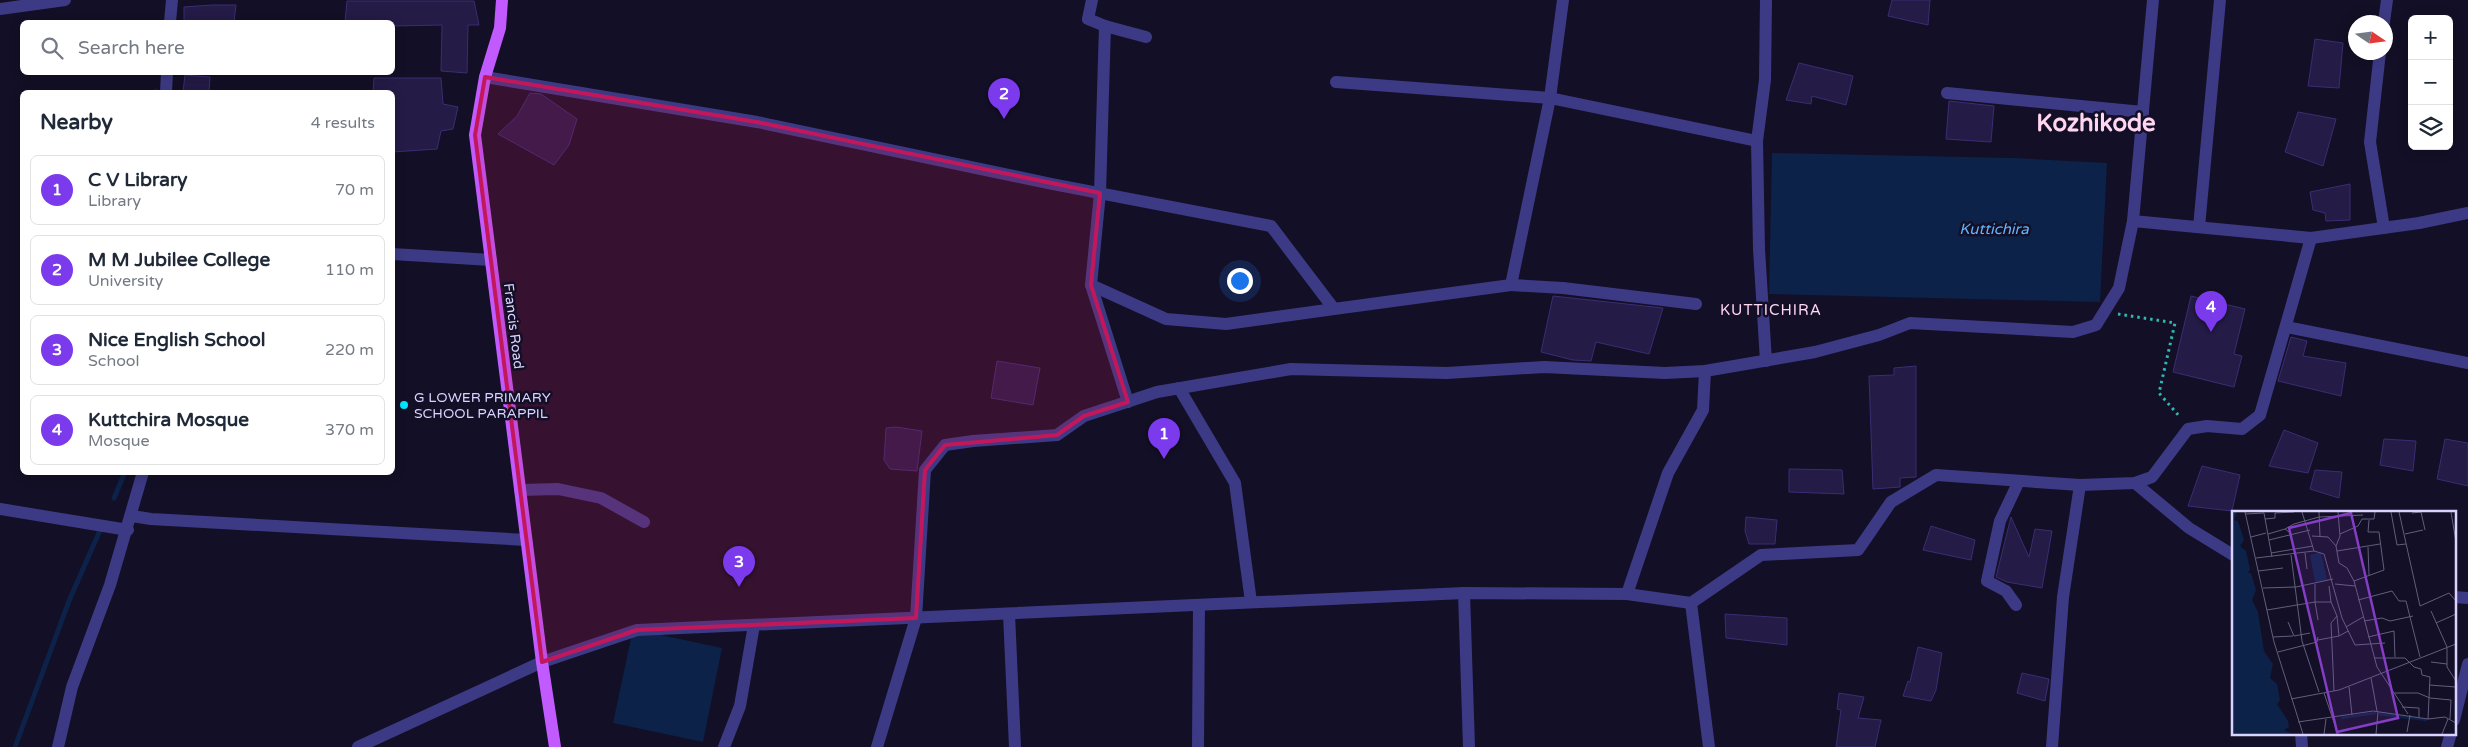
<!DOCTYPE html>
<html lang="en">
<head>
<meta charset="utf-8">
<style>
  :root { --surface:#fff; --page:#f2f2f3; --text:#1f2937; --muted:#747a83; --line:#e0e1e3; --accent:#7c3aed }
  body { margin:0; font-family:"Varela Round",sans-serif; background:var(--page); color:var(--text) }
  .controls { position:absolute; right:15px; top:15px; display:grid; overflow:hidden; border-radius:8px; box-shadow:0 2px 12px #0003 }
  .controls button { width:45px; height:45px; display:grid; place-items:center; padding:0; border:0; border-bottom:1px solid var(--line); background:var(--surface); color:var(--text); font:25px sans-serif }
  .compass { position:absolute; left:2348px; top:15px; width:45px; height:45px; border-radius:50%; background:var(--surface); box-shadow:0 2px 12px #0003; rotate:103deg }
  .you { position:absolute; left:1239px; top:280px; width:18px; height:18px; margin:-12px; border:4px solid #fff; border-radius:50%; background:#1a73e8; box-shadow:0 0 0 8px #1a73e833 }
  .badge { display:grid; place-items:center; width:32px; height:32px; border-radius:50%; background:var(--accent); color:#fff; font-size:16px; font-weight:700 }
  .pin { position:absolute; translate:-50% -41px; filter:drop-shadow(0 1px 2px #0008) }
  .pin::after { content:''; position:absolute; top:26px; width:18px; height:15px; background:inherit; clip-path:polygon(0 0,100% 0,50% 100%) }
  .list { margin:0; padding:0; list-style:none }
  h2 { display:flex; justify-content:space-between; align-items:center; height:65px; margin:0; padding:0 20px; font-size:21px }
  h2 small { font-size:16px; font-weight:400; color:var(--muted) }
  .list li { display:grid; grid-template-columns:32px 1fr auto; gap:15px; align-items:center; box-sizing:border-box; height:70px; margin:0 10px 10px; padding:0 10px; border:1px solid var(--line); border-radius:8px }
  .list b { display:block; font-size:19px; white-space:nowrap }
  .list p { margin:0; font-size:16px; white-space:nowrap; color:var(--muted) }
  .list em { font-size:16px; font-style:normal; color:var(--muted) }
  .icon { flex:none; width:28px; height:28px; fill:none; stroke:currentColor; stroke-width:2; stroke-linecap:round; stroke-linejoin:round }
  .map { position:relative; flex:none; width:2468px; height:747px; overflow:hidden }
  .search { position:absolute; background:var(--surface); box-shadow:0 2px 12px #0003; left:20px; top:20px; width:375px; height:55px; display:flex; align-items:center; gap:12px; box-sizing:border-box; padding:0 18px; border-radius:8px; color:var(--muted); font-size:19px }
  .panel { position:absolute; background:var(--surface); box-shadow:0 2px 12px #0003; left:20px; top:90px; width:375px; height:385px; border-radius:8px }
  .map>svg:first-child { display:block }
  .water { fill:#0c2248 }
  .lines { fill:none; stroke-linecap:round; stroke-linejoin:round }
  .stream { stroke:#0c2248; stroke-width:5 }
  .building { fill:#241b47; stroke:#3b2d73 }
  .path { stroke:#2fb8b0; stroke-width:3; stroke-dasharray:2.5 4; stroke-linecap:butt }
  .minor { stroke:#3d3a85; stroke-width:12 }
  .major { stroke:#c25bff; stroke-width:12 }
  .marked { fill:#c2185b; fill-opacity:0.2; stroke:#c2185b; stroke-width:4; stroke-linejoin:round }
  .poi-dot { fill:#00e5ff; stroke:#130f26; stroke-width:2 }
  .labels { text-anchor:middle; stroke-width:5; stroke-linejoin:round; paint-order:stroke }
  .street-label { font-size:14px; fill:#d9d4ff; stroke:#130f26 }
  .poi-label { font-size:14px; fill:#d9d4ff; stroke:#130f26; text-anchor:start }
  .water-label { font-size:15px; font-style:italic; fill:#62b6ff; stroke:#130f26 }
  .neighbourhood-label { font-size:15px; letter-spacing:1px; fill:#ffd6f0; stroke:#130f26 }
  .town-label { font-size:24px; font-weight:bold; fill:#ffd6f0; stroke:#130f26 }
  .inset-river { fill:none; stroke:#0c2248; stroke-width:2.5 }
  .inset-road { fill:none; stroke:#625e7d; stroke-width:1 }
  .view { fill:#843dc5; fill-opacity:0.15; stroke:#843dc5; stroke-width:2.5 }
  .inset-edge { fill:none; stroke:#d9d4ff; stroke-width:2.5 }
</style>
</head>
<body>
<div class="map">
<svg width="2468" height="747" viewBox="0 0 2468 747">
  <rect width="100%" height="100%" fill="#130f26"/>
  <!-- water -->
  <g class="water">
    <path d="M1772,153L2014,158L2107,163L2100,302L1769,294Z"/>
    <path d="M633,629L722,648L703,742L613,723Z"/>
  </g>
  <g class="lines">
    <!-- stream -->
    <g class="stream">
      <path d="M156,92V91"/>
      <path d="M114,498L125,472"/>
      <path d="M15,747L69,601L101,528"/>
    </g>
  </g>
  <!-- building -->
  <g class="building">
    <path d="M1892,0H1930L1928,25L1888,16Z"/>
    <path d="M347,1H474L479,25H468L467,73L441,71L442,25L392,26V22H345Z"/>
    <path d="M212,5H236L234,22H184V7Z"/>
    <path d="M2315,39L2343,43L2339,88L2308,86Z"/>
    <path d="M1799,63L1853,76L1846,105L1812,96L1811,104L1786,100Z"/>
    <path d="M185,75L210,77L209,92H183Z"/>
    <path d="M374,78H441L443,104L458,107L453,129L441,131L437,149L392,152V92H373Z"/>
    <path d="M530,93L541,94L577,119L569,145L554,165L498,134L517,116Z"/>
    <path d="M1949,101L1994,106L1991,142L1946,139Z"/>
    <path d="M2298,112L2336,119L2323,166L2285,152Z"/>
    <path d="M2350,184V220L2326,221L2325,213L2313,210L2310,192Z"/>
    <path d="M1553,296L1663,308L1649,354L1596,342L1591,361L1573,360L1541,352Z"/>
    <path d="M2191,296L2245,309L2234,354L2242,356L2234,387L2173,372Z"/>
    <path d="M2291,337L2307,341L2303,356L2346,363L2341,396L2278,381Z"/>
    <path d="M997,361L1040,368L1033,405L991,398Z"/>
    <path d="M1916,366V477L1900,478V487L1873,489L1869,376L1894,375V368Z"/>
    <path d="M896,427L922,431L917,471L890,469L884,460L886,428Z"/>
    <path d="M2284,430L2318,443L2308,473L2269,466Z"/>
    <path d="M2384,439L2416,441L2413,471L2380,465Z"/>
    <path d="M2445,439L2468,443V486L2437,479Z"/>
    <path d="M2202,466L2240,475L2232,511L2188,506Z"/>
    <path d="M1789,469L1842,470L1844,494L1789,492Z"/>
    <path d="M2315,470L2342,472L2339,498L2310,489Z"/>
    <path d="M1746,517L1777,520L1775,544H1749L1745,531Z"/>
    <path d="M2011,517L2029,557L2035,529L2052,531L2042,588L2007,582L1996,577Z"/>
    <path d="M1931,526L1975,540L1971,560L1923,550Z"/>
    <path d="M1725,614L1787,618V645L1726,638Z"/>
    <path d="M1918,647L1942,653L1936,690L1931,701L1903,696L1908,681L1910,682Z"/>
    <path d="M2022,673L2049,679L2045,701L2017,693Z"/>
    <path d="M1839,693L1864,697L1858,718L1881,720L1875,747H1836L1841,710L1837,709Z"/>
  </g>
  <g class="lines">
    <!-- path -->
    <path class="path" d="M2118,314L2175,323L2159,393L2180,417"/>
    <!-- minor -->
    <g class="minor">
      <path d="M1092,0L1088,19L1105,26L1146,37"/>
      <path d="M2153,0L2133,221L2311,238L2419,223L2468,213"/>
      <path d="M0,9L65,0"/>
      <path d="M170,22L172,0"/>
      <path d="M2384,22L2387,0"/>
      <path d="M1105,26L1100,193L1091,285L1128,402"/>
      <path d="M2380,52L2370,142L2384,228"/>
      <path d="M485,77L757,122L1052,184L1271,226L1334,309L1511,285L1550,98L1757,141"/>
      <path d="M1336,82L1550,98L1563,0"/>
      <path d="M166,92L167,72"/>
      <path d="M1947,93L2143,112"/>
      <path d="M2199,227L2220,0"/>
      <path d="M392,254L491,260"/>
      <path d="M1091,285L1166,319L1226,324L1334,309"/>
      <path d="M1511,285L1563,288L1696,304"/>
      <path d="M2286,327L2468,363"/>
      <path d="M1766,361L1759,249L1757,141L1765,80L1766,0"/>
      <path d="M1179,388L1235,483L1251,602"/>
      <path d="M2135,483L2189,528L2233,555"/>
      <path d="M520,490L558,489L601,498L644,522"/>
      <path d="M0,509L128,530"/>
      <path d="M132,516L151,519L526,540"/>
      <path d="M1464,593L1469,747"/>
      <path d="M1627,594L1668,473L1703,410L1705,371"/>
      <path d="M2454,597L2468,598"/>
      <path d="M1691,603L1709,747"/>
      <path d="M2016,605L2006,591L1987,581L2000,521L2019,481"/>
      <path d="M1009,614L1015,747"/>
      <path d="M2454,720L2468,664"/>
      <path d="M2301,733L2302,747"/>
      <path d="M58,747L72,687L110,585L143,472"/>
      <path d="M358,747L542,662L637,630L1464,593L1627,594L1691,603L1761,555L1858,550L1891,502L1936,475L2080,485L2135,483L2152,477L2188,429L2207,426L2242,429L2260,415L2311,238"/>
      <path d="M724,747L740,706L754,625"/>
      <path d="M877,747L916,618L925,470L945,445L973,441L1057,435L1084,416L1157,392L1291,369L1447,373L1544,367L1665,373L1705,371L1815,352L1879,335L1910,323L2073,332L2096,325L2119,288L2133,221"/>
      <path d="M1198,747L1199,605"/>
      <path d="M2052,747L2063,597L2080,485"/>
      <path d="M2447,747L2451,733"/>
    </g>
    <!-- major -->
    <path class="major" d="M502,0L500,28L485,77L475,135L542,662L555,747"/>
  </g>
  <!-- marked area -->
  <path class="marked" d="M485,77L757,122L1100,193L1091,285L1128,402L1084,416L1057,435L945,445L925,470L916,618L637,630L542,662L475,135Z"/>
  <!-- markers -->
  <circle class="poi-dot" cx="404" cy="405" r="5"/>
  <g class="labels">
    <!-- street labels -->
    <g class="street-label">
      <text transform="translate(514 326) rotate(83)" y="5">Francis Road</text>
    </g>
    <!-- poi labels -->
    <g class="poi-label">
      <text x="414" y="402">G LOWER PRIMARY<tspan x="414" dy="16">SCHOOL PARAPPIL</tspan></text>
    </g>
    <!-- water labels -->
    <g class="water-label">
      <text x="1994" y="234">Kuttichira</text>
    </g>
    <!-- neighbourhood labels -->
    <g class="neighbourhood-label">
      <text x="1771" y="315">KUTTICHIRA</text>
    </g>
    <!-- town labels -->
    <g class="town-label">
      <text x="2096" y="131">Kozhikode</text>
    </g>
  </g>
  <!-- overview -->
  <g transform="translate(2232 511)">
    <rect width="224" height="224" fill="#130f26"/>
    <path d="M0,1H5L2,9L6,10L12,29L8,35L14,40L18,58L16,62H19L24,79L20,89L26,101L32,140L41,153L38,167L45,173L48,189L45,193L56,210L57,216L52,219L60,223H0ZM89,41L95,69L83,71L78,44Z" fill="#0c2248"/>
    <path class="inset-river" d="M147,203L195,209M109,207L144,202"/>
    <path class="inset-road" d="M13,1L42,131L71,223M87,1L88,26M159,1L165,34L174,33M167,1L188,95L217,82L224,90M219,1L224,31M180,2L189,1L193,19M13,3L32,2L40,46M33,8L43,7V2L62,1M57,21L53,18L62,13L87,6L131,4M36,23L53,18M108,23L126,15L130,8H142L143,1M173,23L191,19M80,25L96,26L104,35L107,52L115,57L122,70L145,156L176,203M19,26L34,22M37,29L78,19M104,35L108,25L106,1M136,36L137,64M82,40L92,43L110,107L123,134L153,132M105,40L148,33M39,42L81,35M73,42L75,58M59,44L70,130L87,181M24,47L82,40L70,1M26,60L51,57M122,70L152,59L147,21H136L137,9M83,73V91H99L105,105L99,112L102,180M103,73L123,75M97,75L99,91M31,77L64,76L101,68M126,89L160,80L167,90H174L188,146M35,99L83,91L86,109M199,100L215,136V156L224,170M105,105L107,125M132,110L150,107L158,110L181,105M56,111L62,125L78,122M204,112L224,103M114,116L131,106M41,126L61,125M136,126L162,120L163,146M86,129L107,125L116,120M46,141L85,131L86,126M142,147H173L182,156L189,158L190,164L198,166L196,208M199,151L215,153M139,167L145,200M197,174L224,176M117,176L120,204M92,182L106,223M163,182H186L198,187L219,189L218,208M59,188L107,179L224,133M170,196L187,197V206M66,211L141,200L196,208L213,206L224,212M175,221L178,204M92,223L94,208M144,223L146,201M210,223L216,208"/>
    <path class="view" d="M119,2L166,207L105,221L57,17Z"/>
    <rect width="224" height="224" class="inset-edge"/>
  </g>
</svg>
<div class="controls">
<button>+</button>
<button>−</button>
<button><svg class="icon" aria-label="layers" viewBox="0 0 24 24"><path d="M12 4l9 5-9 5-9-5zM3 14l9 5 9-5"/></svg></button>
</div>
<svg class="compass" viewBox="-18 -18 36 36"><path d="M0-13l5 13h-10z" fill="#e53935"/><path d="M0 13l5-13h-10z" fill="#747a83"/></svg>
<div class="you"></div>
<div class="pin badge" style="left:1164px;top:459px">1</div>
<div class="pin badge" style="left:1004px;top:119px">2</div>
<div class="pin badge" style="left:739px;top:587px">3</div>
<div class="pin badge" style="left:2211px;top:332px">4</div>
<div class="search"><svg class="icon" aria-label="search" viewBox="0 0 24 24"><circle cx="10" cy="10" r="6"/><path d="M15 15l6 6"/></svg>Search here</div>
<section class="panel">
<h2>Nearby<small>4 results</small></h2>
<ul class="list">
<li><span class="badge">1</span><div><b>C V Library</b><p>Library</p></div><em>70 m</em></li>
<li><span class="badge">2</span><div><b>M M Jubilee College</b><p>University</p></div><em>110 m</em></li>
<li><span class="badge">3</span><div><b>Nice English School</b><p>School</p></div><em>220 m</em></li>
<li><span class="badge">4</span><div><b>Kuttchira Mosque</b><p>Mosque</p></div><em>370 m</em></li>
</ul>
</section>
</div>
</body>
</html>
